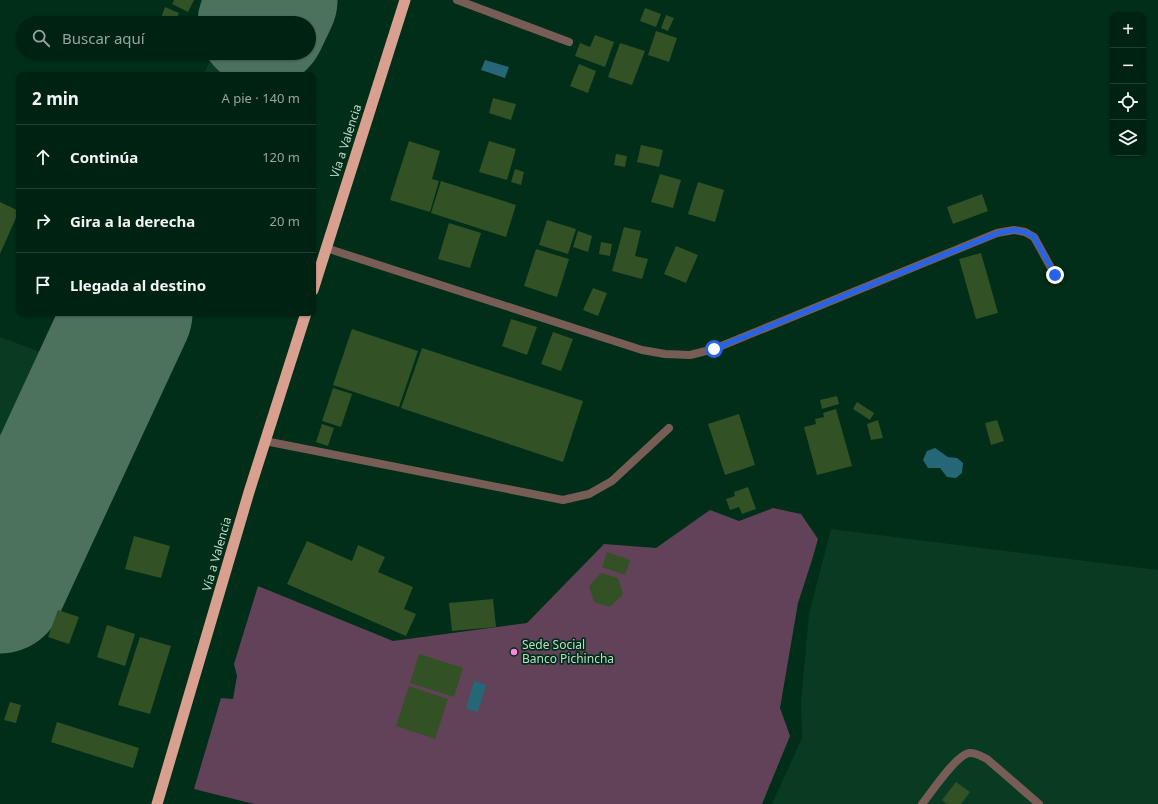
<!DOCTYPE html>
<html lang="es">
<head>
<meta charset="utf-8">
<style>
  :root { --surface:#002212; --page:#0a2a1b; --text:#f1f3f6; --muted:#95a49f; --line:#223f32 }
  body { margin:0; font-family:"Noto Sans",sans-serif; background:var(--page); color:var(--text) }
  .controls { position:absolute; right:12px; top:12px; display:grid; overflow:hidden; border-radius:8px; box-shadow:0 1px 3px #0004 }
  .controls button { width:36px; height:36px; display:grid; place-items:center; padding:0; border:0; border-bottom:1px solid var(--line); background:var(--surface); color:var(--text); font:20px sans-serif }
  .stop { position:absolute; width:12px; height:12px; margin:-9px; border:3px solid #2563eb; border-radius:50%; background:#fff }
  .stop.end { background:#2563eb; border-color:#fff; box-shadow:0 1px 4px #0008 }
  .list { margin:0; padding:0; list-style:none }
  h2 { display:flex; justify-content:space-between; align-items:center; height:52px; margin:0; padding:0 16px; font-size:17px }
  h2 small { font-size:13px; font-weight:400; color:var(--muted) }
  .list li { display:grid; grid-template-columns:26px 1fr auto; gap:12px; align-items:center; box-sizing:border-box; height:64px; padding:0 16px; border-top:1px solid var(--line) }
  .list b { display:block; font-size:15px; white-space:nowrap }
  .list em { font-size:13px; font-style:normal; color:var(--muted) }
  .icon { flex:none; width:22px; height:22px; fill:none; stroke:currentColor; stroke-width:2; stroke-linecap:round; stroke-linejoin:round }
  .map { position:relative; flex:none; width:1158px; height:804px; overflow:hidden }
  .search { position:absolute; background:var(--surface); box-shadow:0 1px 3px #0004; left:16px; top:16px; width:300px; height:44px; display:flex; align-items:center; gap:10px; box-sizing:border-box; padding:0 14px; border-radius:22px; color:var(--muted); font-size:15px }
  .panel { position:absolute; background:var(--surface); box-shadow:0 1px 3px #0004; left:16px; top:72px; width:300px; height:244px; border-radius:8px }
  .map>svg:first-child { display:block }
  .built { fill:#083b22 }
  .green { fill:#614258 }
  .water { fill:#256777 }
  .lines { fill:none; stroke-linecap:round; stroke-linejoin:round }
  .runway { stroke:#4c725e; stroke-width:129 }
  .building { fill:#325125 }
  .service { stroke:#775d56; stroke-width:8 }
  .minor { stroke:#775d56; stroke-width:8 }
  .trunk { stroke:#d9a090; stroke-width:11 }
  .route { stroke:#2563eb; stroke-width:5 }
  .poi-dot { fill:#fe86e1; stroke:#002e18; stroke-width:1.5 }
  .labels { text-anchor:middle; stroke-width:3.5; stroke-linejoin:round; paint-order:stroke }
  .street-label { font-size:12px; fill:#c0dcc9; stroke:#002e18 }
  .poi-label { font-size:12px; fill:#c0dcc9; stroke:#002e18; text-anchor:start }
</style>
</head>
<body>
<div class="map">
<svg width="1158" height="804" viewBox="0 0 1158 804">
  <rect width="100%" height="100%" fill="#002e18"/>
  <!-- built -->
  <g class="built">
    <path d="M241,0H297L287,23H229Z"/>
    <path d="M214,53H273L263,75H203Z"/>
    <path d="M82,313H154L0,648V337L59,359Z"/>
    <path d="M831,529L1158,570V804H772L802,738L801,702L809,614Z"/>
  </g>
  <!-- green -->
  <path class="green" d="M773,508L801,514L818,539L812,560L798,603L780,708L790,736L762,804H254L194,789L221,698L233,699L237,676L234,664L258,586L393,641L527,623L604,544L656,548L710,510L739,521Z"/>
  <!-- water -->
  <g class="water">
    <path d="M485,60L509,67L505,78L481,70Z"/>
    <path d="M935,448L948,457L957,458L963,463L962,473L956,478L947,477L940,468H928L923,460L927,451Z"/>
    <path d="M474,681L486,685L478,712L466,709Z"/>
  </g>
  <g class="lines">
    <!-- runway -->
    <g class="runway">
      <path d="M262,23L273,0"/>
      <path d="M0,589L128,313"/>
    </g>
  </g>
  <!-- building -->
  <g class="building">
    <path d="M174,0H194L188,12L172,4Z"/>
    <path d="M165,7L179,13L175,23L161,18Z"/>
    <path d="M645,8L661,14L656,27L640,21Z"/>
    <path d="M666,15L674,18L668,31L661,28Z"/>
    <path d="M656,31L677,38L669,62L648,55Z"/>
    <path d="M595,35L614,42L605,67L575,56L580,43L590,47Z"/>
    <path d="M620,43L645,51L632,85L608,77Z"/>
    <path d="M579,64L596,71L588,93L570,86Z"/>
    <path d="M493,98L516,104L511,120L489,113Z"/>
    <path d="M409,141L440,151L432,179L439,181L430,212L390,200Z"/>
    <path d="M489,141L516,149L507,180L479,172Z"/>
    <path d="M641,145L663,150L659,167L637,162Z"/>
    <path d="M616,154L627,156L625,167L614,165Z"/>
    <path d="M515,169L524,172L521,185L511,182Z"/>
    <path d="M660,174L681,180L673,208L651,202Z"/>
    <path d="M441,181L516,205L506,237L431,213Z"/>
    <path d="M698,182L724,190L715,222L688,214Z"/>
    <path d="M982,194L988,211L953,224L947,207Z"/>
    <path d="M0,202L19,211L0,254Z"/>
    <path d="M547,220L576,229L568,254L539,245Z"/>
    <path d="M449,223L481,233L470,268L438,259Z"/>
    <path d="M624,227L641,231L635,256L648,259L642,279L612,271Z"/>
    <path d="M578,231L592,236L588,252L573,247Z"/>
    <path d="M601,242L612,244L610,256L599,254Z"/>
    <path d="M676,246L698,255L686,283L664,274Z"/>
    <path d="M536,249L569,259L557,297L524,286Z"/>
    <path d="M981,253L998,313L976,319L959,259Z"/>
    <path d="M593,288L607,293L598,316L583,310Z"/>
    <path d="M511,319L537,327L527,355L502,346Z"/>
    <path d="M352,329L418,351L399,407L333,385Z"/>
    <path d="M553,332L573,339L561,371L541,364Z"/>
    <path d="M422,348L583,401L563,462L401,408Z"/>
    <path d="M333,388L352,394L341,427L322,421Z"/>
    <path d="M837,396L839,404L822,409L820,400Z"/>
    <path d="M857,402L874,413L870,420L853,409Z"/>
    <path d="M836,409L852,466L817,475L804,427L816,424L815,419L824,417L823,413Z"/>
    <path d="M739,414L755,465L725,475L708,424Z"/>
    <path d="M878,420L883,438L871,440L867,424Z"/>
    <path d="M997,420L1004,441L991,445L985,423Z"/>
    <path d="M322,424L334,428L328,446L316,442Z"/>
    <path d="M748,487L756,509L742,514L739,507L730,510L726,499L735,496L734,492Z"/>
    <path d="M134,536L170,546L161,578L125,569Z"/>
    <path d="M307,541L352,561L358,545L385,557L378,572L413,587L404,609L416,614L406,636L287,584Z"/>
    <path d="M607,552L630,560L625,575L602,567Z"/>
    <path d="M601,573L618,578L623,594L610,607L594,602L589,586Z"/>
    <path d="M493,599L496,627L452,631L449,603Z"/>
    <path d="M58,610L79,617L69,644L48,637Z"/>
    <path d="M107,625L135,634L125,666L97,657Z"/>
    <path d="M140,637L171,646L150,714L118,705Z"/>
    <path d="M419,654L463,668L454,697L410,683Z"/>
    <path d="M409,686L448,699L435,739L396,726Z"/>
    <path d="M10,702L21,705L16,723L4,720Z"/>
    <path d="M57,722L139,748L133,768L51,742Z"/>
    <path d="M956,782L970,792L961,804H947L942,800Z"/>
  </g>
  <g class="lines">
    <!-- service -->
    <path class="service" d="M922,804C931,793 956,755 969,753C975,752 981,756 987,759L1039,804"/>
    <!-- minor -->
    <g class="minor">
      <path d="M457,0L569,42"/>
      <path d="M326,248L642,350L665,354L690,355L714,349L997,233L1014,230L1025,232L1034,237L1055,275"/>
      <path d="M265,441L563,500L589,494L612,481L669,428"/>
    </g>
    <!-- trunk -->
    <g class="trunk">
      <path d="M313,290L405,0"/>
      <path d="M157,804L249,492L306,313"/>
    </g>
  </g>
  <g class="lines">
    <!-- route -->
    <path class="route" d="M714,349L998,233L1014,230L1025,232L1034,237L1055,275"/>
  </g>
  <!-- markers -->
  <circle class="poi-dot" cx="514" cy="652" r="4"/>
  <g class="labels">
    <!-- street labels -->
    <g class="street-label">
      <text transform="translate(346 141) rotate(-72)" y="4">Vía a Valencia</text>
      <text transform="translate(217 554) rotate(-74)" y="4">Vía a Valencia</text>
    </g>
    <!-- poi labels -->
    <g class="poi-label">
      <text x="522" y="649">Sede Social<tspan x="522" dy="14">Banco Pichincha</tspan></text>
    </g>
  </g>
</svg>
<div class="controls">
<button>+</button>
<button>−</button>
<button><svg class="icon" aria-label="locate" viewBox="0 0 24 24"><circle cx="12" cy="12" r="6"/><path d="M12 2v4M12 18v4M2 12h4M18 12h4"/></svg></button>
<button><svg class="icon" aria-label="layers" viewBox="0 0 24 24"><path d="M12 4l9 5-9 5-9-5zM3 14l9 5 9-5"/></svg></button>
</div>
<div class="stop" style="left:714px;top:349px"></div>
<div class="stop end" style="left:1055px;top:275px"></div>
<div class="search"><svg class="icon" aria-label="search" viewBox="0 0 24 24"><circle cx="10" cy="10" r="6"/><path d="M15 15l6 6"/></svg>Buscar aquí</div>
<section class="panel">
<h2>2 min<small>A pie · 140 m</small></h2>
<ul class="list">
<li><svg class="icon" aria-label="ahead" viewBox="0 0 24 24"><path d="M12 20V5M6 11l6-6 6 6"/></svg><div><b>Continúa</b></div><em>120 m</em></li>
<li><svg class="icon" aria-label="right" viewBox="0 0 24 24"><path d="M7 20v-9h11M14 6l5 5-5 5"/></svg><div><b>Gira a la derecha</b></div><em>20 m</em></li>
<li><svg class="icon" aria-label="arrive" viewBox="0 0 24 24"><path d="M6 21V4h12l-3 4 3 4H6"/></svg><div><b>Llegada al destino</b></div></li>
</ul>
</section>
</div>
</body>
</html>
